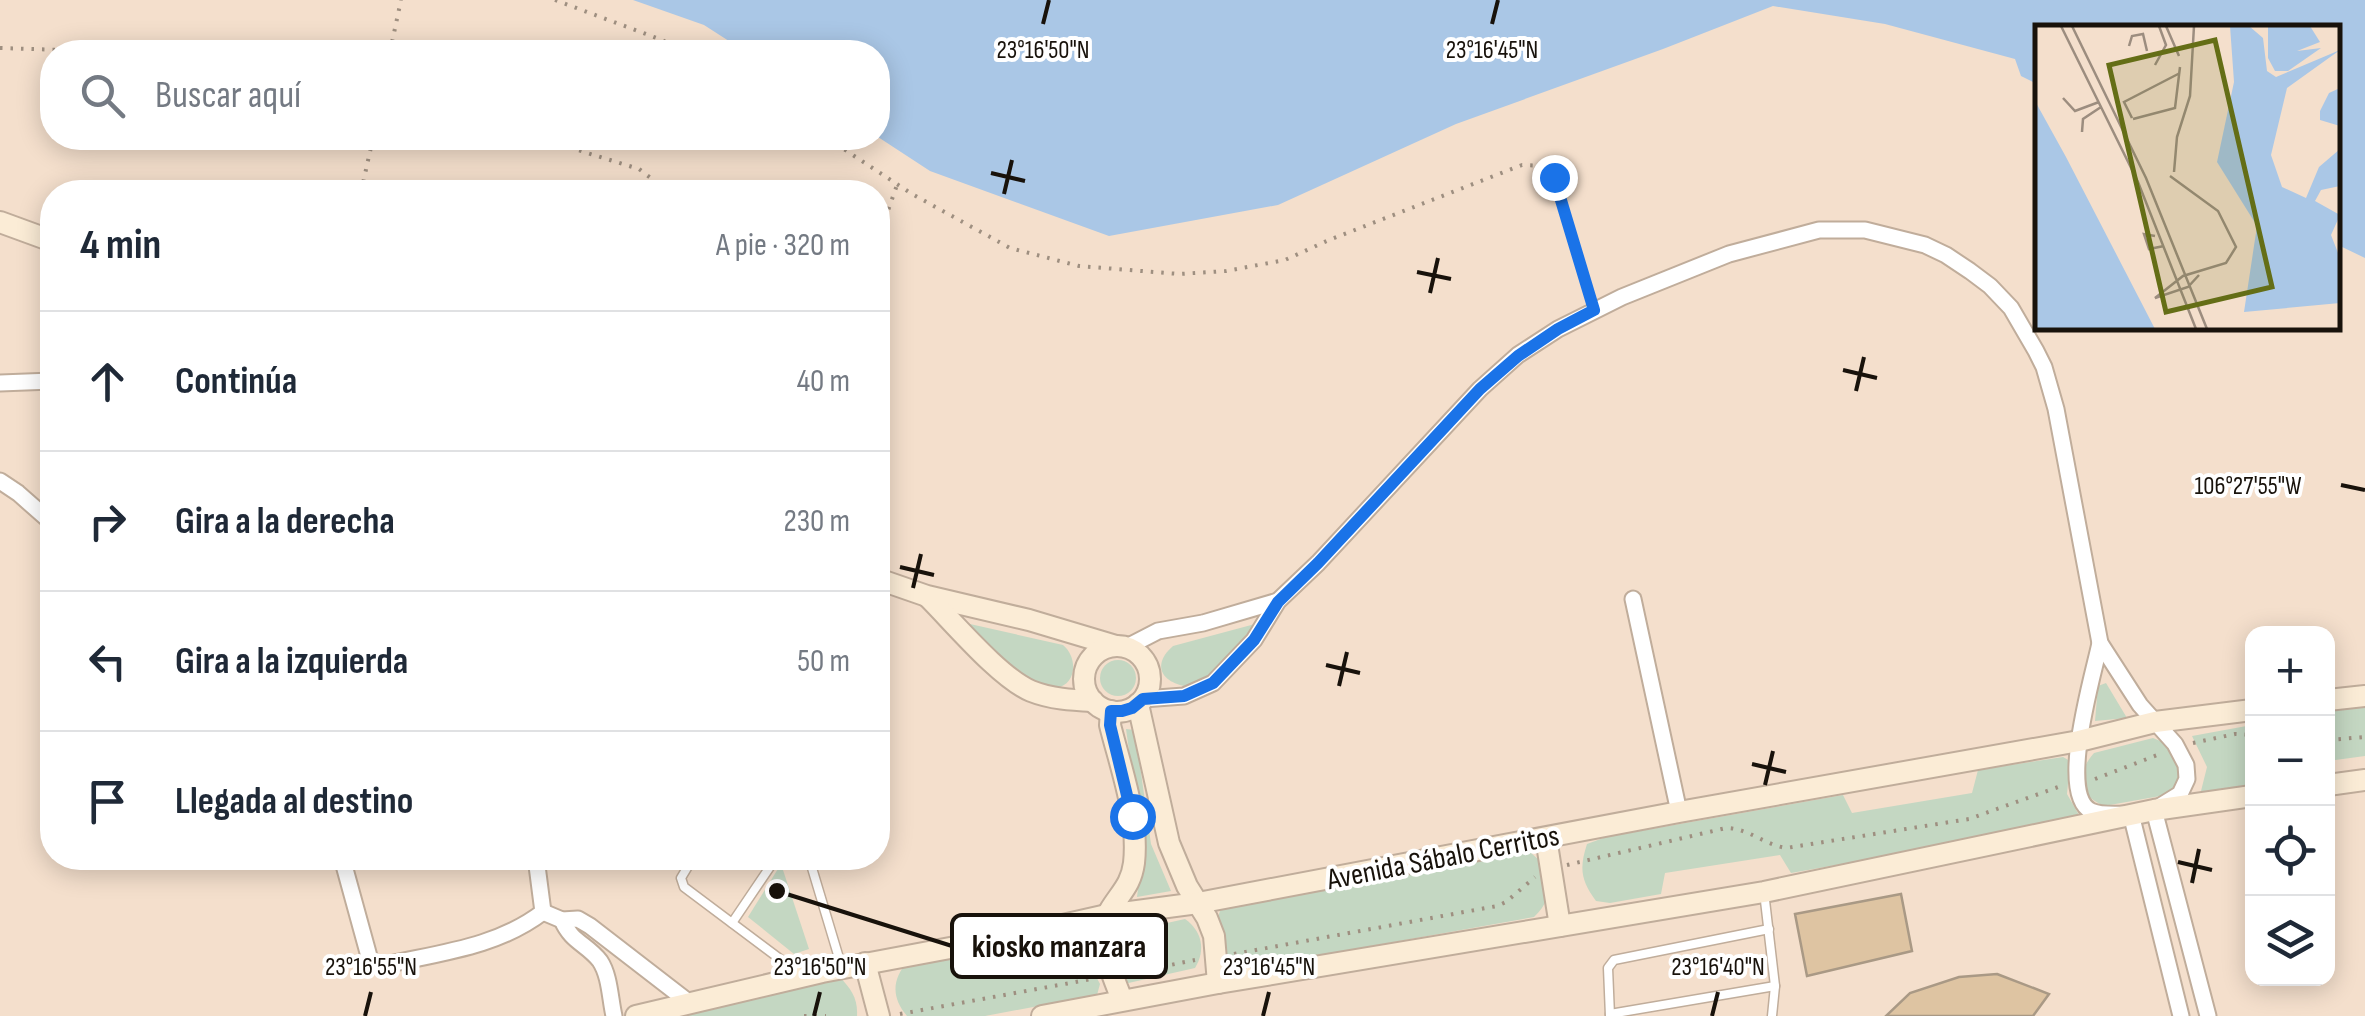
<!DOCTYPE html>
<html lang="es">
<head>
<meta charset="utf-8">
<style>
  :root { --surface:#fff; --page:#f2f2f3; --text:#1f2937; --muted:#747a83; --line:#e0e1e3 }
  body { margin:0; font-family:"Sofia Sans Condensed",sans-serif; background:var(--page); color:var(--text) }
  .controls { position:absolute; right:30px; bottom:30px; display:grid; overflow:hidden; border-radius:20px; box-shadow:0 5px 25px #0003 }
  .controls button { width:90px; height:90px; display:grid; place-items:center; padding:0; border:0; border-bottom:2px solid var(--line); background:var(--surface); color:var(--text); font:50px sans-serif }
  .stop { position:absolute; width:30px; height:30px; margin:-22px; border:8px solid #1a73e8; border-radius:50%; background:#fff }
  .stop.end { background:#1a73e8; border-color:#fff; box-shadow:0 2px 10px #0008 }
  .list { margin:0; padding:0; list-style:none }
  h2 { display:flex; justify-content:space-between; align-items:center; height:130px; margin:0; padding:0 40px; font-size:42px }
  h2 small { font-size:32px; font-weight:400; color:var(--muted) }
  .list li { display:grid; grid-template-columns:65px 1fr auto; gap:30px; align-items:center; box-sizing:border-box; height:140px; padding:0 40px; border-top:2px solid var(--line) }
  .list b { display:block; font-size:38px; white-space:nowrap }
  .list em { font-size:32px; font-style:normal; color:var(--muted) }
  .icon { flex:none; width:55px; height:55px; fill:none; stroke:currentColor; stroke-width:2; stroke-linecap:round; stroke-linejoin:round }
  .map { position:relative; flex:none; width:2365px; height:1016px; overflow:hidden }
  .search { position:absolute; background:var(--surface); box-shadow:0 5px 25px #0003; left:40px; top:40px; width:850px; height:110px; display:flex; align-items:center; gap:25px; box-sizing:border-box; padding:0 35px; border-radius:40px; color:var(--muted); font-size:38px }
  .panel { position:absolute; background:var(--surface); box-shadow:0 5px 25px #0003; left:40px; top:180px; width:850px; height:690px; border-radius:40px }
  .map>svg:first-child { display:block }
  .green { fill:#c4d7c2 }
  .water { fill:#aac7e6 }
  .building { fill:#dec4a2; stroke:#a99985; stroke-width:2.5 }
  .lines { fill:none; stroke-linecap:round; stroke-linejoin:round }
  .lane-casing { stroke:#c0ad9b; stroke-width:11 }
  .street-casing { stroke:#c0ad9b; stroke-width:19 }
  .secondary-casing { stroke:#c0ad9b; stroke-width:24 }
  .path { stroke:#9e8f80; stroke-width:4; stroke-dasharray:2.5 8; stroke-linecap:butt }
  .lane { stroke:#fff; stroke-width:8 }
  .street { stroke:#fff; stroke-width:15 }
  .secondary { stroke:#fbecd6; stroke-width:20 }
  .route { stroke:#1a73e8; stroke-width:12 }
  .ticks { fill:none; stroke:#18120b; stroke-width:4 }
  .labels { text-anchor:middle; stroke-width:8; stroke-linejoin:round; paint-order:stroke }
  .street-label { font-size:30px; fill:#18120b; stroke:#fff }
  .inset-road { fill:none; stroke:#9c8d7f; stroke-width:2.5 }
  .view { fill:#646e16; fill-opacity:0.15; stroke:#646e16; stroke-width:5 }
  .inset-edge { fill:none; stroke:#18120b; stroke-width:5 }
  .ticks-label { font-size:25px; text-anchor:middle; fill:#18120b; stroke:#fff; stroke-width:8; stroke-linejoin:round; paint-order:stroke }
  .leader { fill:none; stroke:#18120b; stroke-width:4 }
  .callout-dot { fill:#18120b; stroke:#fff; stroke-width:4 }
  .callout { fill:#fff; stroke:#18120b; stroke-width:4 }
  .callout-label { font-size:32px; text-anchor:middle; font-weight:bold; fill:#18120b }
</style>
</head>
<body>
<div class="map">
<svg width="2365" height="1016" viewBox="0 0 2365 1016">
  <rect width="100%" height="100%" fill="#f4dfcc"/>
  <!-- green -->
  <g class="green">
    <path d="M961,622L1063,645C1078,657 1077,685 1056,688C1047,689 1027,681 1019,676C1000,664 978,638 961,622Z"/>
    <path d="M1255,624L1228,657L1195,687C1168,687 1147,669 1173,646Z"/>
    <circle cx="1118" cy="678" r="18"/>
    <path d="M2106,683L2127,718L2095,721L2098,686Z"/>
    <path d="M2365,707V756L2328,761V711Z"/>
    <path d="M2252,725V791L2199,799L2207,767L2192,736Z"/>
    <path d="M1126,729L1135,730L1151,844L1171,891L1137,897L1143,849Z"/>
    <path d="M2153,738L2165,743L2182,764L2178,785L2166,795L2104,806C2076,794 2076,774 2094,753Z"/>
    <path d="M2063,757L2070,761L2067,794L2079,815V822L1791,873L1780,855L1665,873L1661,894L1610,903L1596,901C1581,880 1579,869 1587,844L1606,837L1843,795L1852,813L1972,793L1978,770Z"/>
    <path d="M1518,852H1530L1549,869C1550,890 1550,902 1534,917L1231,971L1225,962V940L1217,920L1221,908Z"/>
    <path d="M781,864L809,949L794,954L748,917Z"/>
    <path d="M1185,919C1202,931 1206,950 1195,968L1124,984L1116,974L1113,935Z"/>
    <path d="M1082,931L1088,942V961L1100,984L1097,995L985,1016H907C891,997 892,979 908,961Z"/>
    <path d="M839,976C851,989 858,998 857,1016H660Z"/>
  </g>
  <!-- water -->
  <path class="water" d="M633,0H2365V258L2338,245V28H2038L2037,84L2021,76L2015,59L1885,24L1773,6L1663,49L1456,124L1278,205L1109,236L930,171L878,137V52H746L704,25Z"/>
  <!-- building -->
  <g class="building">
    <path d="M1901,894L1912,951L1807,976L1795,914Z"/>
    <path d="M1997,974L2049,994L2033,1016H1886L1910,993L1959,977Z"/>
  </g>
  <g class="lines">
    <defs>
      <g id="lane">
        <path d="M693,858L681,878L684,887L800,974"/>
        <path d="M809,858L842,968"/>
        <path d="M1764,892L1775,986L1772,1016"/>
        <path d="M732,923L776,858"/>
        <path d="M1610,1014L1775,986"/>
        <path d="M1610,1016L1608,968L1614,960L1769,929"/>
      </g>
      <g id="street">
        <path d="M0,383L52,381"/>
        <path d="M0,481L18,493L52,523"/>
        <path d="M1633,599L1679,812"/>
        <path d="M2100,643C2094,673 2057,794 2091,811C2101,816 2119,814 2131,814L2181,1016"/>
        <path d="M1127,647L1158,631L1203,623L1278,601"/>
        <path d="M1143,699L1184,696L1213,683L1254,640L1278,601L1318,563L1480,389L1518,355L1558,329L1622,297L1729,254L1819,230H1865L1925,245L1946,255L1970,271L1990,286L2011,308L2036,351L2044,367L2056,409L2100,643L2140,705L2175,744L2186,765L2187,779L2180,794L2154,810L2208,1016"/>
        <path d="M342,858L370,960L374,964L381,966C437,953 496,948 543,912"/>
        <path d="M536,858L543,912"/>
        <path d="M543,912L562,920L578,919L590,926L691,1004"/>
        <path d="M562,920C571,942 587,944 600,961C610,976 610,999 614,1016"/>
      </g>
      <g id="secondary">
        <path d="M0,222L52,241"/>
        <path d="M878,579L927,596L1029,620L1116,646"/>
        <path d="M928,597C954,623 1000,678 1031,691C1051,699 1072,700 1093,701"/>
        <circle cx="1117" cy="679" r="33"/>
        <path d="M2328,700L2365,696"/>
        <path d="M1138,704L1169,843L1187,886L1207,918L1214,936L1218,983"/>
        <path d="M1111,711L1110,725C1121,769 1139,817 1134,863C1131,885 1121,892 1110,910C1093,936 1113,975 1122,1000"/>
        <path d="M2328,785L2365,780"/>
        <path d="M1546,838L1560,926"/>
        <path d="M865,963L879,1016"/>
        <path d="M636,1016L822,972L1014,936L1107,915L1198,903L1679,812L2079,741L2155,722L2252,710"/>
        <path d="M1042,1016L1218,983L1764,892L2154,810L2252,796"/>
      </g>
    </defs>
    <!-- lane casing -->
    <use href="#lane" class="lane-casing"/>
    <!-- street casing -->
    <use href="#street" class="street-casing"/>
    <!-- secondary casing -->
    <use href="#secondary" class="secondary-casing"/>
    <!-- path -->
    <g class="path">
      <path d="M555,0L662,40L686,52"/>
      <path d="M0,48L127,52"/>
      <path d="M390,52L401,0"/>
      <path d="M539,138L639,169L669,192"/>
      <path d="M827,138L912,194L1010,248L1079,266L1179,274L1226,271L1285,260L1329,240L1522,165L1546,166L1554,177L1589,297"/>
      <path d="M361,192L373,138"/>
      <path d="M878,239L897,185"/>
      <path d="M2328,740L2365,737"/>
      <path d="M2193,743L2235,734L2252,735"/>
      <path d="M2095,779L2160,754"/>
      <path d="M1567,865L1726,828C1748,828 1765,845 1786,848L1969,819L2061,786"/>
      <path d="M1234,954L1497,906L1506,902L1535,877"/>
      <path d="M1131,973L1195,960"/>
      <path d="M900,1014L1092,979"/>
      <path d="M804,1016H826"/>
    </g>
    <!-- lane -->
    <use href="#lane" class="lane"/>
    <!-- street -->
    <use href="#street" class="street"/>
    <!-- secondary -->
    <use href="#secondary" class="secondary"/>
  </g>
  <g class="lines">
    <!-- route -->
    <path class="route" d="M1132,816L1110,725L1111,711H1122L1132,708L1143,699L1184,696L1213,683L1254,640L1278,602L1318,563L1480,389L1518,356L1558,329L1594,310L1554,177"/>
  </g>
  <!-- ticks -->
  <path class="ticks" d="M1043,24L1049,0M1492,24L1498,0M991,173L1025,181M1004,194L1012,160M1417,272L1451,279M1430,293L1438,258M1843,370L1877,378M1856,391L1864,357M2341,485L2365,490M900,567L934,575M913,588L921,554M1326,665L1360,673M1339,686L1347,652M1752,764L1786,772M1765,785L1773,751M2178,862L2212,870M2192,883L2199,849M365,1016L371,992M814,1016L820,992M1263,1016L1269,992M1712,1016L1718,992"/>
  <g class="labels">
    <!-- street labels -->
    <g class="street-label">
      <text transform="translate(1443 857) rotate(-11)" y="10">Avenida Sábalo Cerritos</text>
    </g>
  </g>
  <!-- overview -->
  <g transform="translate(2035 25)">
    <rect width="305" height="305" fill="#f4dfcc"/>
    <path d="M195,1H214L228,13L232,46L241,52L305,25L252,63L236,130L247,162L271,173L284,142L305,124V161L286,165L280,176L305,190L296,210L305,233V278L209,287L222,201L182,137L199,57ZM233,1H275L285,17L262,26L286,23L253,46H240L233,33ZM305,63V101L285,95V86L294,68ZM0,76L31,132L120,304H0Z" fill="#aac7e6"/>
    <path class="inset-road" d="M26,1L103,157L161,304M37,1L111,153L172,304M131,1L144,31M94,21L97,11L108,9L112,26M120,40L131,20L124,1M28,73L40,86L64,77M97,93L89,77L145,48M98,94L140,83L145,42M47,107L48,94L66,82M139,147L142,112L155,71L159,1M135,151L183,186L201,222L191,238L148,251L120,273L153,262L164,250M120,211L109,209L114,224L129,221"/>
    <path class="view" d="M180,15L237,262L131,287L74,40Z"/>
    <rect width="305" height="305" class="inset-edge"/>
  </g>
  <g class="ticks-label">
    <text x="1043" y="58">23°16'50"N</text>
    <text x="1492" y="58">23°16'45"N</text>
    <text x="2248" y="494">106°27'55"W</text>
    <text x="371" y="975">23°16'55"N</text>
    <text x="820" y="975">23°16'50"N</text>
    <text x="1269" y="975">23°16'45"N</text>
    <text x="1718" y="975">23°16'40"N</text>
  </g>
  <!-- callouts -->
  <path class="leader" d="M777 891L952 946"/>
  <circle class="callout-dot" cx="777" cy="891" r="10"/>
  <rect class="callout" x="952" y="915" width="214" height="62" rx="10"/>
  <g class="callout-label">
    <text x="1059" y="957">kiosko manzara</text>
  </g>
</svg>
<div class="controls">
<button>+</button>
<button>−</button>
<button><svg class="icon" aria-label="locate" viewBox="0 0 24 24"><circle cx="12" cy="12" r="6"/><path d="M12 2v4M12 18v4M2 12h4M18 12h4"/></svg></button>
<button><svg class="icon" aria-label="layers" viewBox="0 0 24 24"><path d="M12 4l9 5-9 5-9-5zM3 14l9 5 9-5"/></svg></button>
</div>
<div class="stop" style="left:1132px;top:816px"></div>
<div class="stop end" style="left:1554px;top:177px"></div>
<div class="search"><svg class="icon" aria-label="search" viewBox="0 0 24 24"><circle cx="10" cy="10" r="6"/><path d="M15 15l6 6"/></svg>Buscar aquí</div>
<section class="panel">
<h2>4 min<small>A pie · 320 m</small></h2>
<ul class="list">
<li><svg class="icon" aria-label="ahead" viewBox="0 0 24 24"><path d="M12 20V5M6 11l6-6 6 6"/></svg><div><b>Continúa</b></div><em>40 m</em></li>
<li><svg class="icon" aria-label="right" viewBox="0 0 24 24"><path d="M7 20v-9h11M14 6l5 5-5 5"/></svg><div><b>Gira a la derecha</b></div><em>230 m</em></li>
<li><svg class="icon" aria-label="left" viewBox="0 0 24 24"><path d="M17 20v-9H6M10 6l-5 5 5 5"/></svg><div><b>Gira a la izquierda</b></div><em>50 m</em></li>
<li><svg class="icon" aria-label="arrive" viewBox="0 0 24 24"><path d="M6 21V4h12l-3 4 3 4H6"/></svg><div><b>Llegada al destino</b></div></li>
</ul>
</section>
</div>
</body>
</html>
